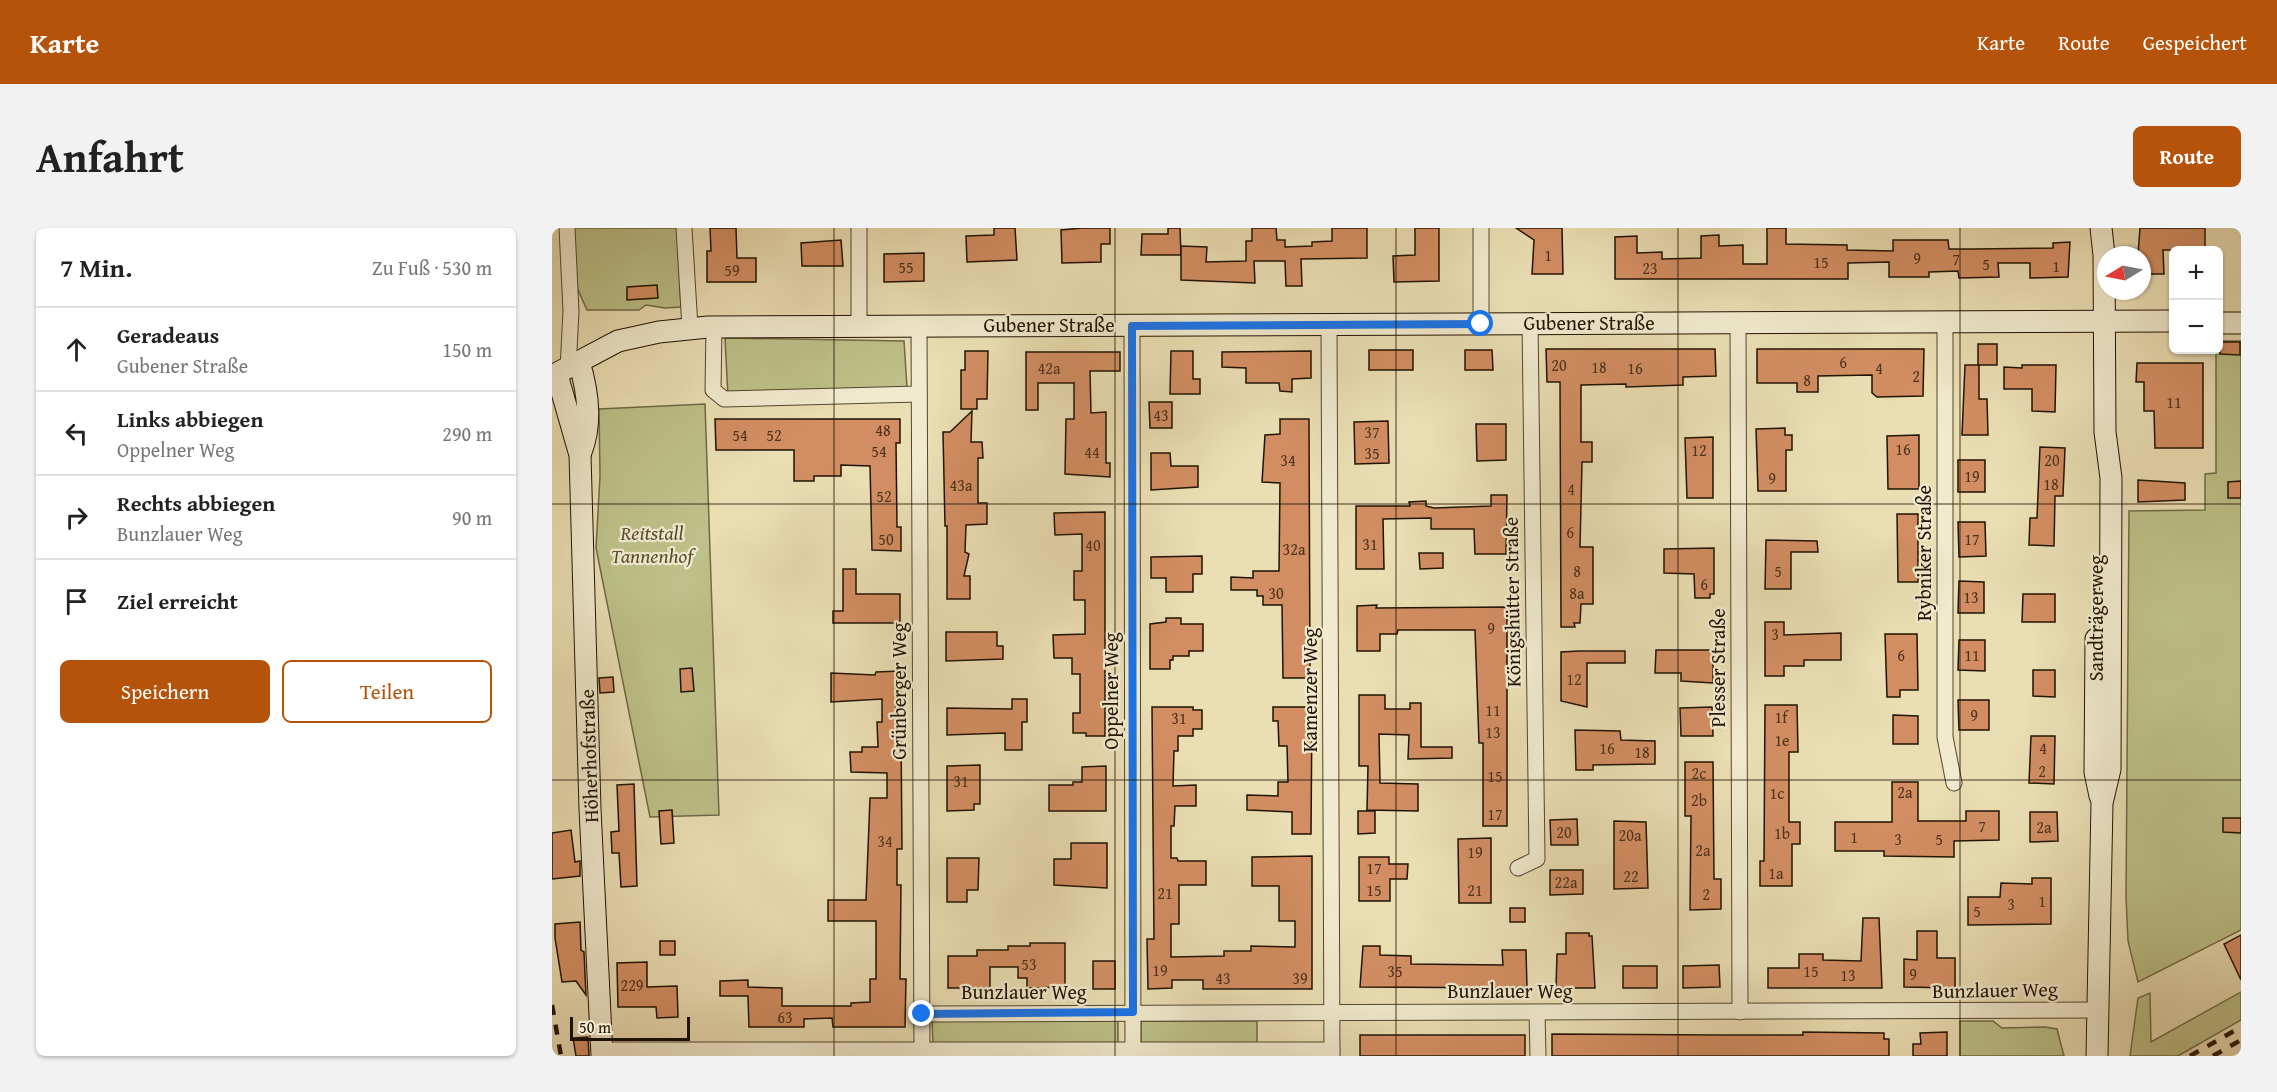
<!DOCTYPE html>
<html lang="de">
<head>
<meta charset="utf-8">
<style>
  :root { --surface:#fff; --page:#f2f2f2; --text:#222; --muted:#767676; --line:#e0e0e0; --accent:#b45309 }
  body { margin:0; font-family:"Gentium Book Plus",serif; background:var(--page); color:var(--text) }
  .controls { position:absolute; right:18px; top:18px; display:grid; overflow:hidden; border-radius:9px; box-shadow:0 2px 4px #0004 }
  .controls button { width:54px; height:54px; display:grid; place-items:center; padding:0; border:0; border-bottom:2px solid var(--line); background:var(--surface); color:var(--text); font:30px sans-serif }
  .compass { position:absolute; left:1545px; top:18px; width:54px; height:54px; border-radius:50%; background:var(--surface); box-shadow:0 2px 4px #0004; rotate:260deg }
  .scale { position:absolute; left:18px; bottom:15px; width:120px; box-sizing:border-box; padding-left:6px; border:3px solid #211303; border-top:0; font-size:16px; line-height:21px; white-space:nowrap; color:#211303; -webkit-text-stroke:4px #f1eace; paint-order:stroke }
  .stop { position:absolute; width:18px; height:18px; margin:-14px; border:4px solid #1a73e8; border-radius:50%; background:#fff }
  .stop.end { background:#1a73e8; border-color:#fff; box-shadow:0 2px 6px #0008 }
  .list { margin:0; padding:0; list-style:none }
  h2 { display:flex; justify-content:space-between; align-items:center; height:78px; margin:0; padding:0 24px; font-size:26px }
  h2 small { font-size:20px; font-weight:400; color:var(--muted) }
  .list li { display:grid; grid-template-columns:39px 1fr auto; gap:18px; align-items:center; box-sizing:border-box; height:84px; padding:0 24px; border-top:2px solid var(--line) }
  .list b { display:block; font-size:22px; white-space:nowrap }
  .list p { margin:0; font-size:20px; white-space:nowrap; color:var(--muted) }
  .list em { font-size:20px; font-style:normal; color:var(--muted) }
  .actions { display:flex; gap:12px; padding:18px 24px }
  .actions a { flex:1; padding:14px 0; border:2px solid var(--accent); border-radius:9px; text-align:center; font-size:21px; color:var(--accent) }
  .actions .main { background:var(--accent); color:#fff }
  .icon { flex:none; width:33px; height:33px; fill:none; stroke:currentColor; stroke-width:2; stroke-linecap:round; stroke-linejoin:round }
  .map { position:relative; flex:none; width:1689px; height:828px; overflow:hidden; border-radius:9px }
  header { display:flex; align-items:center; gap:36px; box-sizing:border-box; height:84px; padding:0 30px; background:var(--accent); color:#fff }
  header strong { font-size:28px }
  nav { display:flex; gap:33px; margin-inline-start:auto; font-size:21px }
  .intro { display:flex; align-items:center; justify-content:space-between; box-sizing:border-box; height:144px; padding:0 36px }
  h1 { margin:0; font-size:42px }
  .button { padding:15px 27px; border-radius:9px; background:var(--accent); color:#fff; font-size:21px; font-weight:700 }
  main { display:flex; gap:36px; padding:0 36px }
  aside { flex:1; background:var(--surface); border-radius:9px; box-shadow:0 2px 4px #0004 }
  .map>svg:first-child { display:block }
  .green { fill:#bdc088; stroke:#6f6a46; stroke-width:1.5 }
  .building { fill:#d28e62; stroke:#211303; stroke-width:1.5 }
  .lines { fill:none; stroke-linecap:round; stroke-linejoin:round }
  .street-casing { stroke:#53462f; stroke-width:17 }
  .secondary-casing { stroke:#211303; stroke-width:23 }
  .street { stroke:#f1eace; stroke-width:15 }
  .secondary { stroke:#f1eace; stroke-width:21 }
  .rail { stroke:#211303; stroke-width:4.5; stroke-dasharray:10 10; stroke-linecap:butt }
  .route { stroke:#1a73e8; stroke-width:8 }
  .grid { fill:none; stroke:#211303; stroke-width:1.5; stroke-opacity:0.55 }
  .labels { text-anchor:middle; stroke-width:4.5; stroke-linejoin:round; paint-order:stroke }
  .number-label { font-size:16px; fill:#4d321b }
  .street-label { font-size:20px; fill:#211303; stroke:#f1eace }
  .park-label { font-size:20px; font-style:italic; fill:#585032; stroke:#f1eace }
</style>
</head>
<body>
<header>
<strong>Karte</strong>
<nav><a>Karte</a><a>Route</a><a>Gespeichert</a></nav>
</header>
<div class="intro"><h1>Anfahrt</h1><a class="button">Route</a></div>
<main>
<aside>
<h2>7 Min.<small>Zu Fuß · 530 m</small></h2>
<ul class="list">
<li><svg class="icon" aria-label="ahead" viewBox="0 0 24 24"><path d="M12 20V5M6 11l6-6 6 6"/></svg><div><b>Geradeaus</b><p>Gubener Straße</p></div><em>150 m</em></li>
<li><svg class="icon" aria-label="left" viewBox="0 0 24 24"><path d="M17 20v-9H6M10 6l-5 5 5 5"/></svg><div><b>Links abbiegen</b><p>Oppelner Weg</p></div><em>290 m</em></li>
<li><svg class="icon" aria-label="right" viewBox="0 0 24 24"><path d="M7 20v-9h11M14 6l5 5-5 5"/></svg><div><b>Rechts abbiegen</b><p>Bunzlauer Weg</p></div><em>90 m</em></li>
<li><svg class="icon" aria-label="arrive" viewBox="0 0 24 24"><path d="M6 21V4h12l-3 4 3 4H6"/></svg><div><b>Ziel erreicht</b></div></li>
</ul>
<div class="actions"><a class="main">Speichern</a><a>Teilen</a></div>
</aside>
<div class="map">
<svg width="1689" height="828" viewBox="0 0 1689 828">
  <rect width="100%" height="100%" fill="#eadeb3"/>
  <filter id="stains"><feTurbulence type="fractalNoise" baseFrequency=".00333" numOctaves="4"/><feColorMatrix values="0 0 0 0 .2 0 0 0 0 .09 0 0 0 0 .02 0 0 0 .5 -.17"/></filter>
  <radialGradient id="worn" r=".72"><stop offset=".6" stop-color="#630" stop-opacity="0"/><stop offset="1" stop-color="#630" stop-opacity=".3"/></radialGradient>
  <!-- green -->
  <g class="green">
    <path d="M11,0H125L129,79L113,80L94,77L87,82H35L13,33Z"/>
    <path d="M173,110L352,113L355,159L176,169Z"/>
    <path d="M1667,113H1689V702L1586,754L1576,713L1574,669L1577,283L1653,282V246L1664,245V122H1666Z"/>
    <path d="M153,176L167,587L98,589L44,320L48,248L47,181Z"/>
    <path d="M1689,764V792L1626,828H1578L1586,770L1598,765L1599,814Z"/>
    <path d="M566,791V815L381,816L380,793Z"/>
    <path d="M589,793H705V815L589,816Z"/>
    <path d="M1408,793H1441L1450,800L1493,799L1505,801L1512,828H1408Z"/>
  </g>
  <!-- building -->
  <g class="building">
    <path d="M158,0H184L185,30H204V54H155V23H159Z"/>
    <path d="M442,0H463L465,32L415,34L414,8L442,7Z"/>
    <path d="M530,0H558V16H549V34L510,35L509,2Z"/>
    <path d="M616,0H628L629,27H589L590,6H616Z"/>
    <path d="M700,0H724L725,12H733V19L760,18V14L780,13V0H815V30L749,31L750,58H734L733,33H702L703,55L629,52V18L655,19L654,34L694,33V13H700Z"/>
    <path d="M863,0H887V53L842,54L841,28L863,27Z"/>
    <path d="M964,0H1010L1011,46H980L982,12Z"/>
    <path d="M1215,0H1234V16L1295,17V22L1341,23V12H1396L1397,21H1421L1501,20V15L1518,14L1516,49L1478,50V35H1446L1447,49L1407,50L1406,43L1377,44V49H1337V34L1296,35V51H1063V9L1085,8V25L1110,24V31L1149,30V8L1167,7V18L1191,17V36H1215Z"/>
    <path d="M1588,0H1653V22H1611L1612,46H1590V27H1586Z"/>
    <path d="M289,12L291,38H250L249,15Z"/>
    <path d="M372,25V53L332,54V26Z"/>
    <path d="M105,57L106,70L75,72V59Z"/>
    <path d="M1668,114H1688V127L1668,126Z"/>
    <rect x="1426" y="116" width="19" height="21"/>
    <path d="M994,121H1163L1164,148L1131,149V157L1074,159V156L1029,157V214H1040V234H1030L1028,319H1041V376H1029L1028,395H1022L1023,399H1009L1008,154H995Z"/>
    <path d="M1205,121H1372L1371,168L1325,169L1320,165V147L1266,148V164H1245V155H1205Z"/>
    <rect x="817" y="122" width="44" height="20"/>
    <path d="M913,122H940L941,142H913Z"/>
    <path d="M413,123H436L435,171H425V181H409V142H413Z"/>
    <path d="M619,123H641V151H648V166H618Z"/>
    <path d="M759,123V150L740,151V164L728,163L727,155H694V140L670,139V124Z"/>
    <path d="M474,124H568V143H538L539,185L554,184V235H558V249L513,246L514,191H522V155H486V182H474Z"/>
    <path d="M1585,135H1651V220H1603L1602,183H1592V154H1584Z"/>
    <path d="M1413,137H1427V171H1435L1436,207H1410Z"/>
    <path d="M1470,137H1504L1503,184L1480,183V161H1452V139L1470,140Z"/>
    <path d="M597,174H620V200H598Z"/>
    <path d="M420,183L419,214H430L431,230H426V275H435V296L414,297L413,324L417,326L412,348H418V371H395V298H393L391,204H398Z"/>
    <path d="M163,191H348V215H344L345,299H349V323L320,322L318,238L289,237V248H262V253H242V222H164Z"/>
    <path d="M728,191H757L758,450H731L730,377H711V368H705V362H679V349L701,350V343H727L728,255L710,254L713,207L728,206Z"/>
    <path d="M836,193L837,235L803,236L802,194Z"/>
    <path d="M924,196H954V232L925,233Z"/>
    <path d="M1233,200V207H1240V222H1234V263H1206L1204,201Z"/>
    <path d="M1367,207V261H1336L1335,208Z"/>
    <path d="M1161,209V270H1135L1133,210Z"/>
    <path d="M1488,219L1513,220L1511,268H1503L1502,318L1477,317L1478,290H1485Z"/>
    <path d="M599,225H618L619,238H646V259L599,262Z"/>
    <rect x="1406" y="232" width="27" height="32"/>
    <path d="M1586,252L1633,255V272L1586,274Z"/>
    <path d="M1689,253V270H1676V254Z"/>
    <path d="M939,267H955L954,326H923L922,301H879V290L831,291L832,341H804V278H858L857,274L874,273V278L882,280L939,278Z"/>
    <path d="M553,284V508H534V505H521V485H528V446H520V430H502L501,407L533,406V372H522V343H530V306L503,307L502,285Z"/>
    <path d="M1345,286H1366V354H1346Z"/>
    <path d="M1406,294H1433L1434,328L1407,329Z"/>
    <path d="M1214,312L1265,313L1266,324H1239V361H1213Z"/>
    <path d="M1162,320V366H1158V370H1143L1142,346L1112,345V321Z"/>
    <path d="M867,325H891V340L868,341Z"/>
    <path d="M650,328V346H641V364H614V350H599V329Z"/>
    <path d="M291,341H304V366H348V395H281V383H291Z"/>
    <path d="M1407,353L1432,354V385H1406Z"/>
    <path d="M1471,366H1503V394H1470Z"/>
    <path d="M825,377L824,380L955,379V598H931V515H927L923,402H846L845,406H828V423H805V378Z"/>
    <path d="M614,390H629V396H651V423H637V428H621V432H618V441H598V396L614,394Z"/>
    <path d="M1213,394H1232V407L1289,405V432H1252V438H1232V448H1213Z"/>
    <path d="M394,404H445V418H451V431L394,433Z"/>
    <path d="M1333,406H1365L1366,462H1348V469H1335Z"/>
    <path d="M1407,412H1433V443L1406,442Z"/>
    <path d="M1104,422H1161V455L1129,453V445H1103Z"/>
    <path d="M1027,423H1073V435H1035V479L1009,473V424Z"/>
    <path d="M140,440L142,463L129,464L128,441Z"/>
    <path d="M1481,442H1503V469L1481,468Z"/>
    <path d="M348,443L349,470L344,471V502L349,503L350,621H345V657H349L348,751H354L353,799H281L280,790L252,791V799H197L196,768H168V753L196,752V759L230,760V778H299V775L318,774V751H324V693H276V672H314L318,570H335V545L299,544L298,524H310V519H326L325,494H330V471L279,474V445L323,447L324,444Z"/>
    <path d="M61,449L62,464L48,465L47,450Z"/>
    <path d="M807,467H833V481H858V475H869V519H900V530L856,531L857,507L827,506L828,555L866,556V583L815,582L816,538H807Z"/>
    <path d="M460,471H475V494H470V522H453V505L395,507V480L460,481Z"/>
    <path d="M1406,472H1437V502H1407Z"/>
    <path d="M1213,477H1245L1246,524H1237V594H1248V616H1240V658H1208V633H1212Z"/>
    <path d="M600,479H641V482H650V501H641V508H626V523H622L621,558L644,557V578H623L622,598H619V630H625L626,633H654V657H627V696H619V729L672,728V723H699V718L743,719V693H727V658H700V629L760,628V761H651V752H620V760L596,761L595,711H602Z"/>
    <path d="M721,479H760L759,606H740V584L695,582V567L726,568V554H736L735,518H727L726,493H721Z"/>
    <path d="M1160,479L1161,508H1129L1128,480Z"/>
    <path d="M1341,487L1366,488V516H1341Z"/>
    <path d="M1023,502L1068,503L1069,512L1103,513V536L1041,537V542H1024Z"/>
    <path d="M1479,508H1503L1502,556L1477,555Z"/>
    <path d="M1133,534H1161L1162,651H1169V681L1138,682L1139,588H1133Z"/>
    <path d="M428,537V576H422V582L395,583V538Z"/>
    <path d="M554,538V583H497V557H521V554H530V539Z"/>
    <path d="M1340,554H1366V593H1414V583H1447V612L1402,613V629L1332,628V623H1283V594H1340Z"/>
    <path d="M82,556L85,658L69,659L67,625H60L59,604L67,603L65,557Z"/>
    <path d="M120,582L122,615L109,616L107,583Z"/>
    <path d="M806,583H823V605L806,606Z"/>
    <path d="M1478,584H1505L1506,613L1478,614Z"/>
    <path d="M1671,590H1689V605L1671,604Z"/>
    <path d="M1025,591L1026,617H999L998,592Z"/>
    <path d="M1062,593L1094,594L1096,660L1062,661Z"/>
    <path d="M19,602L23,634L28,633V648L0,651V605Z"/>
    <path d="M939,610V675H907L906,611Z"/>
    <path d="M519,615H555V660L502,657V631H519Z"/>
    <path d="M807,629H837V636H856L855,651H838V673H807Z"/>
    <path d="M395,630H427L426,662H415V674H395Z"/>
    <path d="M998,642H1031V666L998,667Z"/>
    <path d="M1480,650H1499V696L1416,697V669H1448L1449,655L1480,656Z"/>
    <rect x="958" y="680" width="15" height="14"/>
    <path d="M1311,690H1327L1330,760H1216V740H1247V726H1271V732L1309,733Z"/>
    <path d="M28,694L29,722L32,724L34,767L24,753L10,754L3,710V696Z"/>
    <path d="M1365,703H1385V730H1403V760L1352,759V731L1365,732Z"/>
    <path d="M1014,705H1037V708H1040L1043,760H1004L1005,726H1014Z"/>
    <path d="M1689,707V752L1672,716Z"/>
    <rect x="108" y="713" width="15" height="14"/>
    <path d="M478,715H513V759L475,760V750H466V739H438V760H396V728H425V722H456V718H478Z"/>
    <path d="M811,718H828V727L859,728V736L951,737L950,722H974L975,760L808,759Z"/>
    <rect x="541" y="733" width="22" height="28"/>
    <path d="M95,734V759L125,758L126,789L105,790L104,779H66L65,735Z"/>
    <path d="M1167,737L1168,759L1131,760V738Z"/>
    <rect x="1071" y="738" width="34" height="22"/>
    <path d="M1251,804L1332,805V811H1337V828H1000V806L1169,807H1251Z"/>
    <path d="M1395,804V828H1361V816H1369L1368,805Z"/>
    <rect x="808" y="807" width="165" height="21"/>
    <path d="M36,809L37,828H24L21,810Z"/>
  </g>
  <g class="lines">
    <defs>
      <g id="street">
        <path d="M15,0L19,83L16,141"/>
        <path d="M132,0L138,100"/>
        <path d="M929,0V96"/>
        <path d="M1393,93V509L1402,555"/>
        <path d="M1186,95L1188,784"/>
        <path d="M367,97L370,828"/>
        <path d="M777,97L780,828"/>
        <path d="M307,98V0"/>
        <path d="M580,98L581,828"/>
        <path d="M162,99L161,162L172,171L367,166"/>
        <path d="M966,640L985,631L978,95"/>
        <path d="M985,785L986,828"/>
        <path d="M370,786L1546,782"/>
        <path d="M50,822H780"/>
      </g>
      <g id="secondary">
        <path d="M1666,95H1689"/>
        <path d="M27,134C36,163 40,196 29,224"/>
        <path d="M5,147L28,227L38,581L50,828"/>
        <path d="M0,148L66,113L107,104L156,99L1622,93"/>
        <path d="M1544,411L1543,544L1548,568"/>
        <path d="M1545,828L1550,575L1558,541L1559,250L1553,204L1552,27L1549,0"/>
      </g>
    </defs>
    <!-- street casing -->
    <use href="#street" class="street-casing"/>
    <!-- secondary casing -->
    <use href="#secondary" class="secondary-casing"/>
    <!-- street -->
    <use href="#street" class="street"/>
    <!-- secondary -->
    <use href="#secondary" class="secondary"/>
    <!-- rail -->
    <g class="rail">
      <path d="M0,777L9,828"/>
      <path d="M1638,828L1689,799"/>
      <path d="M1661,828L1689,812"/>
    </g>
  </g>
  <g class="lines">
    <!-- route -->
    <path class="route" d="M370,786L581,784L580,98L929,96"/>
  </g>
  <!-- grid -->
  <path class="grid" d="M282,0V828M563,0V828M844,0V828M1126,0V828M1408,0V828M0,276H1689M0,552H1689"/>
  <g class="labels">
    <!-- number labels -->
    <g class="number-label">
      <text x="996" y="33">1</text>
      <text x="1365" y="36">9</text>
      <text x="1404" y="37">7</text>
      <text x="1269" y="40">15</text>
      <text x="1434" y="42">5</text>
      <text x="1504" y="44">1</text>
      <text x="354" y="45">55</text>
      <text x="1098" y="46">23</text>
      <text x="180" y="48">59</text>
      <text x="1291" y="140">6</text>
      <text x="1007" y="143">20</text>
      <text x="1047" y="145">18</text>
      <text x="497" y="146">42a</text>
      <text x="1083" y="146">16</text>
      <text x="1327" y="146">4</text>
      <text x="1364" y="154">2</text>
      <text x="1255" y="158">8</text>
      <text x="1622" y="180">11</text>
      <text x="609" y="193">43</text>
      <text x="331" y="208">48</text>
      <text x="820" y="210">37</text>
      <text x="188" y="213">54</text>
      <text x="222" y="213">52</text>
      <text x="1351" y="227">16</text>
      <text x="1147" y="228">12</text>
      <text x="327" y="229">54</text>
      <text x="540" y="230">44</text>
      <text x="820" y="231">35</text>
      <text x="736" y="238">34</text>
      <text x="1500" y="238">20</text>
      <text x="1420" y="254">19</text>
      <text x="1220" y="256">9</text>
      <text x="1499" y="262">18</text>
      <text x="409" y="263">43a</text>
      <text x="1019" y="267">4</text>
      <text x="332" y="274">52</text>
      <text x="1018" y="310">6</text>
      <text x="334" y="317">50</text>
      <text x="1420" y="317">17</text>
      <text x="818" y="322">31</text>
      <text x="541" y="323">40</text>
      <text x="742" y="327">32a</text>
      <text x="1025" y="349">8</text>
      <text x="1226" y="349">5</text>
      <text x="1152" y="362">6</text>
      <text x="724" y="371">30</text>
      <text x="1025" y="371">8a</text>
      <text x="1419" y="375">13</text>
      <text x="939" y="406">9</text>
      <text x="1223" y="412">3</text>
      <text x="1349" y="433">6</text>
      <text x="1420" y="433">11</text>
      <text x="1022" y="457">12</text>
      <text x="941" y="488">11</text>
      <text x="1422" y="493">9</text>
      <text x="1229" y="495">1f</text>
      <text x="627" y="496">31</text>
      <text x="941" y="510">13</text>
      <text x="1230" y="518">1e</text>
      <text x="1055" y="526">16</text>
      <text x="1491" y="526">4</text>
      <text x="1090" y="530">18</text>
      <text x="1490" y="549">2</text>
      <text x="1147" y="551">2c</text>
      <text x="943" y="554">15</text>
      <text x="409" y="559">31</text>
      <text x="1353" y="570">2a</text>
      <text x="1225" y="571">1c</text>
      <text x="1147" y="578">2b</text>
      <text x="943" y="592">17</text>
      <text x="1430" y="604">7</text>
      <text x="1492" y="605">2a</text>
      <text x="1012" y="610">20</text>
      <text x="1230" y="611">1b</text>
      <text x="1078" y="613">20a</text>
      <text x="1302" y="615">1</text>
      <text x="1346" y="617">3</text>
      <text x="1387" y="617">5</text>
      <text x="333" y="619">34</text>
      <text x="1151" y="628">2a</text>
      <text x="923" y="630">19</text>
      <text x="822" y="646">17</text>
      <text x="1224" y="651">1a</text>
      <text x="1079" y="654">22</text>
      <text x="1014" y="660">22a</text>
      <text x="822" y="668">15</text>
      <text x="923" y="668">21</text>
      <text x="613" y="671">21</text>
      <text x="1154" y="672">2</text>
      <text x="1490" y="679">1</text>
      <text x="1459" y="682">3</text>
      <text x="1425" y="689">5</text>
      <text x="477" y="742">53</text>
      <text x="608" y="748">19</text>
      <text x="843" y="749">35</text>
      <text x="1259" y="749">15</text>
      <text x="1361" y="752">9</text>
      <text x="1296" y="753">13</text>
      <text x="671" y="756">43</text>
      <text x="748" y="756">39</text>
      <text x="80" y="763">229</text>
      <text x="233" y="795">63</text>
    </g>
    <!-- street labels -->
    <g class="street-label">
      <text x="1037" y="102">Gubener Straße</text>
      <text x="497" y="104">Gubener Straße</text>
      <text transform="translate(1372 325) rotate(-90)" y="7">Rybniker Straße</text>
      <text transform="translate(960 374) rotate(-91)" y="7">Königshütter Straße</text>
      <text transform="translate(1544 390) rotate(-90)" y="7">Sandträgerweg</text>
      <text transform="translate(1166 440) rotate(-90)" y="7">Plesser Straße</text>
      <text transform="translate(758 462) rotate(-90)" y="7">Kamenzer Weg</text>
      <text transform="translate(347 463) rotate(-90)" y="7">Grünberger Weg</text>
      <text transform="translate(559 463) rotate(-90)" y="7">Oppelner Weg</text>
      <text transform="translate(37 528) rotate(-92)" y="7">Höherhofstraße</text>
      <text transform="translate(1443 762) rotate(-1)" y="7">Bunzlauer Weg</text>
      <text x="958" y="770">Bunzlauer Weg</text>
      <text x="472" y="771">Bunzlauer Weg</text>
    </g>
    <!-- park labels -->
    <g class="park-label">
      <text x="100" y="312">Reitstall<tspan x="100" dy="23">Tannenhof</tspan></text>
    </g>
  </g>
  <rect width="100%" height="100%" filter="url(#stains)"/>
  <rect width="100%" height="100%" fill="url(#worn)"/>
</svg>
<div class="controls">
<button>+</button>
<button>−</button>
</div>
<svg class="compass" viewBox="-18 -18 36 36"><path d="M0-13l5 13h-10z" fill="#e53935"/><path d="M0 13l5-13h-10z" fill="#767676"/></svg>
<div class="scale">50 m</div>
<div class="stop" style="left:929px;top:96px"></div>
<div class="stop end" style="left:370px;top:786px"></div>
</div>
</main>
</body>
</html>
